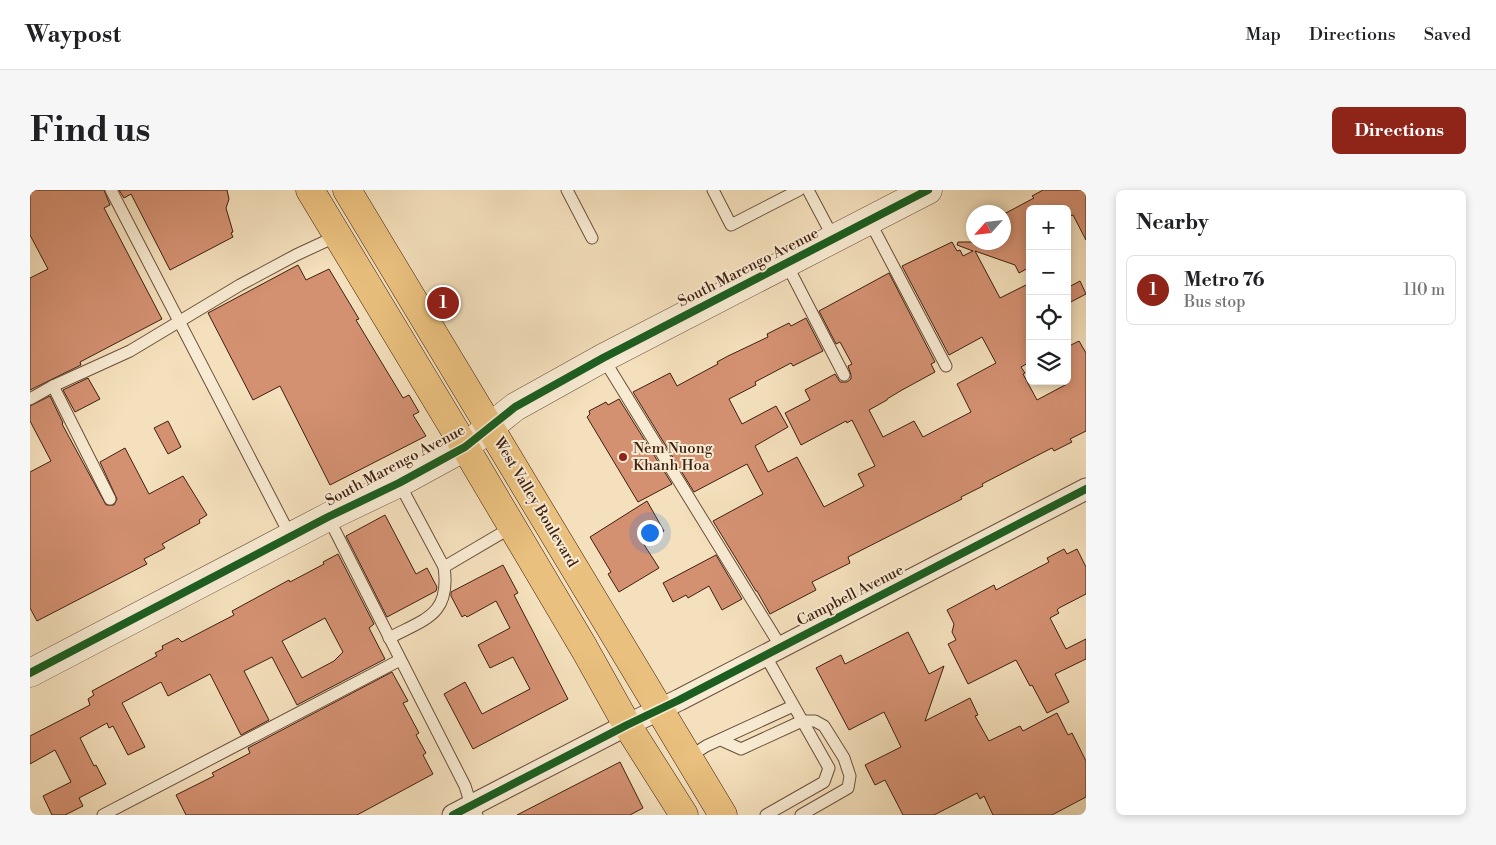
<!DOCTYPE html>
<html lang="en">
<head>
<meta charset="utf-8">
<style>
  :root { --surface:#fff; --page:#f6f6f6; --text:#202124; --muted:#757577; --line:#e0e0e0; --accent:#8f2418 }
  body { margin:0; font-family:"Libre Bodoni",serif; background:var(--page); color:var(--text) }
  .controls { position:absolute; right:15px; top:15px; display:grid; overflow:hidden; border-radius:8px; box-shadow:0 2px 8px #0003 }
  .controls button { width:45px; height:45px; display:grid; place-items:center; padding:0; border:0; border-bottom:1px solid var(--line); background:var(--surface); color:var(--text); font:25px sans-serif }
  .compass { position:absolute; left:936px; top:15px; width:45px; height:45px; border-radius:50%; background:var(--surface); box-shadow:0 2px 8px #0003; rotate:243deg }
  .you { position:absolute; left:619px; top:342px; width:18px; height:18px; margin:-12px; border:4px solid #fff; border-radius:50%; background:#1a73e8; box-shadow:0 0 0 8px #1a73e833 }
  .badge { display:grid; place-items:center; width:32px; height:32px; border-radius:50%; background:var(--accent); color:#fff; font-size:16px; font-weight:700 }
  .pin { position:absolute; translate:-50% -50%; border:2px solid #fff; box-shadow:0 1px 5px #0006 }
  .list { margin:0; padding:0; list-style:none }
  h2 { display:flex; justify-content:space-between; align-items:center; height:65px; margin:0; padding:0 20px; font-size:21px }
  h2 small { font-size:16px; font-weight:400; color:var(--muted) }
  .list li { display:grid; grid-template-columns:32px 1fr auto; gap:15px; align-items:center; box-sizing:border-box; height:70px; margin:0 10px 10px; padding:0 10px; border:1px solid var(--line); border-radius:8px }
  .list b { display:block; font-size:19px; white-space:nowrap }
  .list p { margin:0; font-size:16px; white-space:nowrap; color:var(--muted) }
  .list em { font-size:16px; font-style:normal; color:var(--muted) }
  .icon { flex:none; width:28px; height:28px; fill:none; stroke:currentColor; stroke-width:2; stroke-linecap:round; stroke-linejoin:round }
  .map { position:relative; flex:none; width:1056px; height:625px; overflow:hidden; border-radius:8px }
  header { display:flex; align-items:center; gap:30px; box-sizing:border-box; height:70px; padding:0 25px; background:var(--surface); border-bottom:1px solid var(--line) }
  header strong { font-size:24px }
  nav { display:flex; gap:28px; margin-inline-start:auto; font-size:18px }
  .intro { display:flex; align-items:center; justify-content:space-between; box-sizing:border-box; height:120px; padding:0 30px }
  h1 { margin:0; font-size:35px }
  .button { padding:12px 22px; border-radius:8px; background:var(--accent); color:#fff; font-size:18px; font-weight:700 }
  main { display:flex; gap:30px; padding:0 30px }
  aside { flex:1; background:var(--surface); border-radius:8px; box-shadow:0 2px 8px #0003 }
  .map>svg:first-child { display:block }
  .building { fill:#d49172; stroke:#3f1f0f; fill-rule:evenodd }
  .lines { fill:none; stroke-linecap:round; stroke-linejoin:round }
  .service-casing { stroke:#6c4f3a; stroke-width:13 }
  .minor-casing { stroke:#6c4f3a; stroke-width:23 }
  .tertiary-casing { stroke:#6c4f3a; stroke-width:29 }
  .primary-casing { stroke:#3f1f0f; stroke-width:29 }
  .service { stroke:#f8ebd3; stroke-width:11 }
  .minor { stroke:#f8ebd3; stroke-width:21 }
  .tertiary { stroke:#f8ebd3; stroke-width:28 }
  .primary { stroke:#eac07e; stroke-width:28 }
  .cycleway-casing { stroke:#f8ebd3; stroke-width:11 }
  .cycleway { stroke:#1b5e20; stroke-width:8 }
  .poi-dot { fill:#8f2418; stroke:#f8ebd3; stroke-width:2 }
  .labels { text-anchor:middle; stroke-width:4; stroke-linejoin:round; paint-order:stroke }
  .street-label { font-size:15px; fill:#3f1f0f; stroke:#f8ebd3 }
  .poi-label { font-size:15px; fill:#3f1f0f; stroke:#f8ebd3; text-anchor:start }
</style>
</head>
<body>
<header>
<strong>Waypost</strong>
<nav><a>Map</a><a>Directions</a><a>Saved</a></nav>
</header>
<div class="intro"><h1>Find us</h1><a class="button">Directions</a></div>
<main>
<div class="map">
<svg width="1056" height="625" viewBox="0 0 1056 625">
  <rect width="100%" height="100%" fill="#f4e0bc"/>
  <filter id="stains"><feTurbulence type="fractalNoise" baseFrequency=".004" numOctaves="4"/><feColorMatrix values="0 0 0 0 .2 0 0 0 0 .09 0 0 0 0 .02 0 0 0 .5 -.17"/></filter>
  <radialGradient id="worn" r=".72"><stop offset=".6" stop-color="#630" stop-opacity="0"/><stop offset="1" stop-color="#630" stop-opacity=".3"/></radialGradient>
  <!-- building -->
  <g class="building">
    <path d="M0,0H74L80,15L74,18L132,129L50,172L51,175L0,200V88L18,79L0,45Z"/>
    <path d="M89,0H197L199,9L196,18L203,42L201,43L203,47L140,80L101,4L94,8Z"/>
    <path d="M1013,0H1056V50L1043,25L1038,27L1037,19H1000V77L989,83L985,75L945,61L970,108L1000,93V172L991,177L995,183L993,184L1007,210L1037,194V157L1049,151L1056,163V241L1040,249L1042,252L1024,261L1022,258L1014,262L952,294L953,296L931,307L932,309L818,367L820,373L782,392L786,400L740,424L727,401H726L683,331L733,304L717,274L664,302L603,202L640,183L647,196L686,175L688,174L687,172L698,166L738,147L737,144L759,133L761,136L776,128L793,161L763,176L761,173L725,192L726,195L699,209L712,234L746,216L758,237L725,256L738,282L767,267L794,317L834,296L828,284L845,276L822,230L817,233L816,231L771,255L755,223L780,210L775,200L805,184L810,192H817L821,189V185L818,176L822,174L810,152L806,154L789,121L859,83L905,172L901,174L905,182L872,200L857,209V210L839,220L853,247L884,231L893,247L941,222L927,194L966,173L952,147L919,165L872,76L922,52L927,61L930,60L933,66L943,61L927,55L928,52H974V24L1004,8L1002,6Z"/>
    <path d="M268,75L276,90L299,79L329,129L326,130L373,208L379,205L389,222L383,225L396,246L300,295L250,196L223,210L178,123Z"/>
    <path d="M1050,91L1056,104L1037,114V98Z"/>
    <path d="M58,188L70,209L45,222L33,200Z"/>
    <path d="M20,206L33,233L32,234L76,315H84L87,309L70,272L95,258L119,304L153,286L177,325L169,330L170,333L132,354L135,358L114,369L117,374L7,431L0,418V282L21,271L0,231V216Z"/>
    <path d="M589,209L642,294L608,312L557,227L560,224L559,221L576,212L578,215Z"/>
    <path d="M138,231L151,257L138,264L124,238Z"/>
    <path d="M617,311L634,341L613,353L629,378L589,402L578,384L581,382L560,347Z"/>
    <path d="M355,325L386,384L397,378L407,397L406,401L357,427L316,346Z"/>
    <path d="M1034,359L1037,364L1047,359L1056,377V404L1029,418L1027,420L1029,423L1020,428L1036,459L1056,449V469L1025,484L1039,512L1017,523L1002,495L1000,496L986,470L938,494L918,454L926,450L922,442L924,434L917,420L964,395L966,400L1019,372L1017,368Z"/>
    <path d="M308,364L344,434L339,438L355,469L267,515L242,467L214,481L239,530L211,545L180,484L138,506L131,492L92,513L115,557L98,565L83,536L79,538L77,533L50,548L64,576L66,575L76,594L49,608L53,616L35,625H22L13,606L41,592L25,560L0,574V546L60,515L58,509L64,505L62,501L127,466L125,463L133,459L132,456L148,448L152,452L204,425L202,421L259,390L260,392L294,374L293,372ZM295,428L313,462L304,471L272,488L252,451Z"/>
    <path d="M686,365L712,409L692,420L679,396L658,408L656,405L643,412L633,393Z"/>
    <path d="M473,375L488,403L484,405L538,509L443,559L414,504L435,492L452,524L500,499L483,467L460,478L448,455L480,438L466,411L437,427L435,425L432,427L421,406V402Z"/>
    <path d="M878,442L899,484L914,476L895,531L940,508L948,525L945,526L959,551L990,536L993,541L1027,523L1038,545L1042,543L1056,571V607L1022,625H963L954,606L950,609L947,603L904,625H873L855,590L845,595L835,575L871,557L854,522L819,540L786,478L811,465L815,474Z"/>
    <path d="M362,482L378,511L373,513L389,543L386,545L396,563L393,565L403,584L327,625H156L146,605L184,586L182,583L220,563L218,558Z"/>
    <path d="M590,572L613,618L600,625H487Z"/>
  </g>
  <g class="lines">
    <defs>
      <g id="service">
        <path d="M81,0L261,347"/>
        <path d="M537,0L562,48"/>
        <path d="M683,0L701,35L769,0"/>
        <path d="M778,0L804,49"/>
        <path d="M839,30L916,176"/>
        <path d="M756,73L814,185"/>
        <path d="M573,168L751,457"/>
        <path d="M23,196L80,309"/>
        <path d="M0,209L23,196L100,161L210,95L266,65L307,46"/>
        <path d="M298,327L435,596L441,615L447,625"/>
        <path d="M414,377L482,337"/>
        <path d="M359,448C395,429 421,425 414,377L369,293"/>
        <path d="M735,465L799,578L794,592L736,625"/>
        <path d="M691,550L711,559L772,531H785L794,536L814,568L820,586L818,598L771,625"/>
        <path d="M659,567L676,556L763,516"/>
        <path d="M73,625L370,470"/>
      </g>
      <path id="minor" d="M423,625L597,535L649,510L1056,299"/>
      <path id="tertiary" d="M0,483L298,327L369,293L435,257L485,217L573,168L898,0"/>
      <g id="primary">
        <path d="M280,0L435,257L554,458L597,535L654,625"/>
        <path d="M317,0L693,625"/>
      </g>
    </defs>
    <!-- service casing -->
    <use href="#service" class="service-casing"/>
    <!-- minor casing -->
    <use href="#minor" class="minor-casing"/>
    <!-- tertiary casing -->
    <use href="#tertiary" class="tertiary-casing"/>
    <!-- primary casing -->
    <use href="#primary" class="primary-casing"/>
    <!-- service -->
    <use href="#service" class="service"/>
    <!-- minor -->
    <use href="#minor" class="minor"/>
    <!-- tertiary -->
    <use href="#tertiary" class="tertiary"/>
    <!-- primary -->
    <use href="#primary" class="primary"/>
    <defs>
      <g id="cycleway">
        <path d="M0,483L298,327L369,293L435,257L485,217L573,168L898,0"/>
        <path d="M423,625L597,535L649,510L1056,299"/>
      </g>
    </defs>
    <!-- cycleway casing -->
    <use href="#cycleway" class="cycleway-casing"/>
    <!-- cycleway -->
    <use href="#cycleway" class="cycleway"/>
  </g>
  <!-- markers -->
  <circle class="poi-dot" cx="593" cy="267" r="5"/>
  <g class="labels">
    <!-- street labels -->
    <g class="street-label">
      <text transform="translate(718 77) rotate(-27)" y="5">South Marengo Avenue</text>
      <text transform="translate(365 275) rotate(-28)" y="5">South Marengo Avenue</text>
      <text transform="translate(506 312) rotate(59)" y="5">West Valley Boulevard</text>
      <text transform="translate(820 405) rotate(-27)" y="5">Campbell Avenue</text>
    </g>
    <!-- poi labels -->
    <g class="poi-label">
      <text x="603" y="263">Nem Nuong<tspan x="603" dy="17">Khanh Hoa</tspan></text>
    </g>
  </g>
  <rect width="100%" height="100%" filter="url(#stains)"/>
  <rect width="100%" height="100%" fill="url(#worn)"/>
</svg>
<div class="controls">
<button>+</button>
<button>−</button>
<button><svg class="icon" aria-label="locate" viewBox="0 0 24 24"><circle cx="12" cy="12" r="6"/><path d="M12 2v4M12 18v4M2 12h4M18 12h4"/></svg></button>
<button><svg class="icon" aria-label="layers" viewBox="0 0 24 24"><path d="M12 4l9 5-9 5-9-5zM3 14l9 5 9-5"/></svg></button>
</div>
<svg class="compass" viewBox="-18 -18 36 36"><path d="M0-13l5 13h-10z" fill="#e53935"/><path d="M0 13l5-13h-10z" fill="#757577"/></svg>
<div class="you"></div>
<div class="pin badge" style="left:413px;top:113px">1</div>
</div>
<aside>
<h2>Nearby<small></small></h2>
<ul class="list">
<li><span class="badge">1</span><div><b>Metro 76</b><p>Bus stop</p></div><em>110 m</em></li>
</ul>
</aside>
</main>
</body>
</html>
